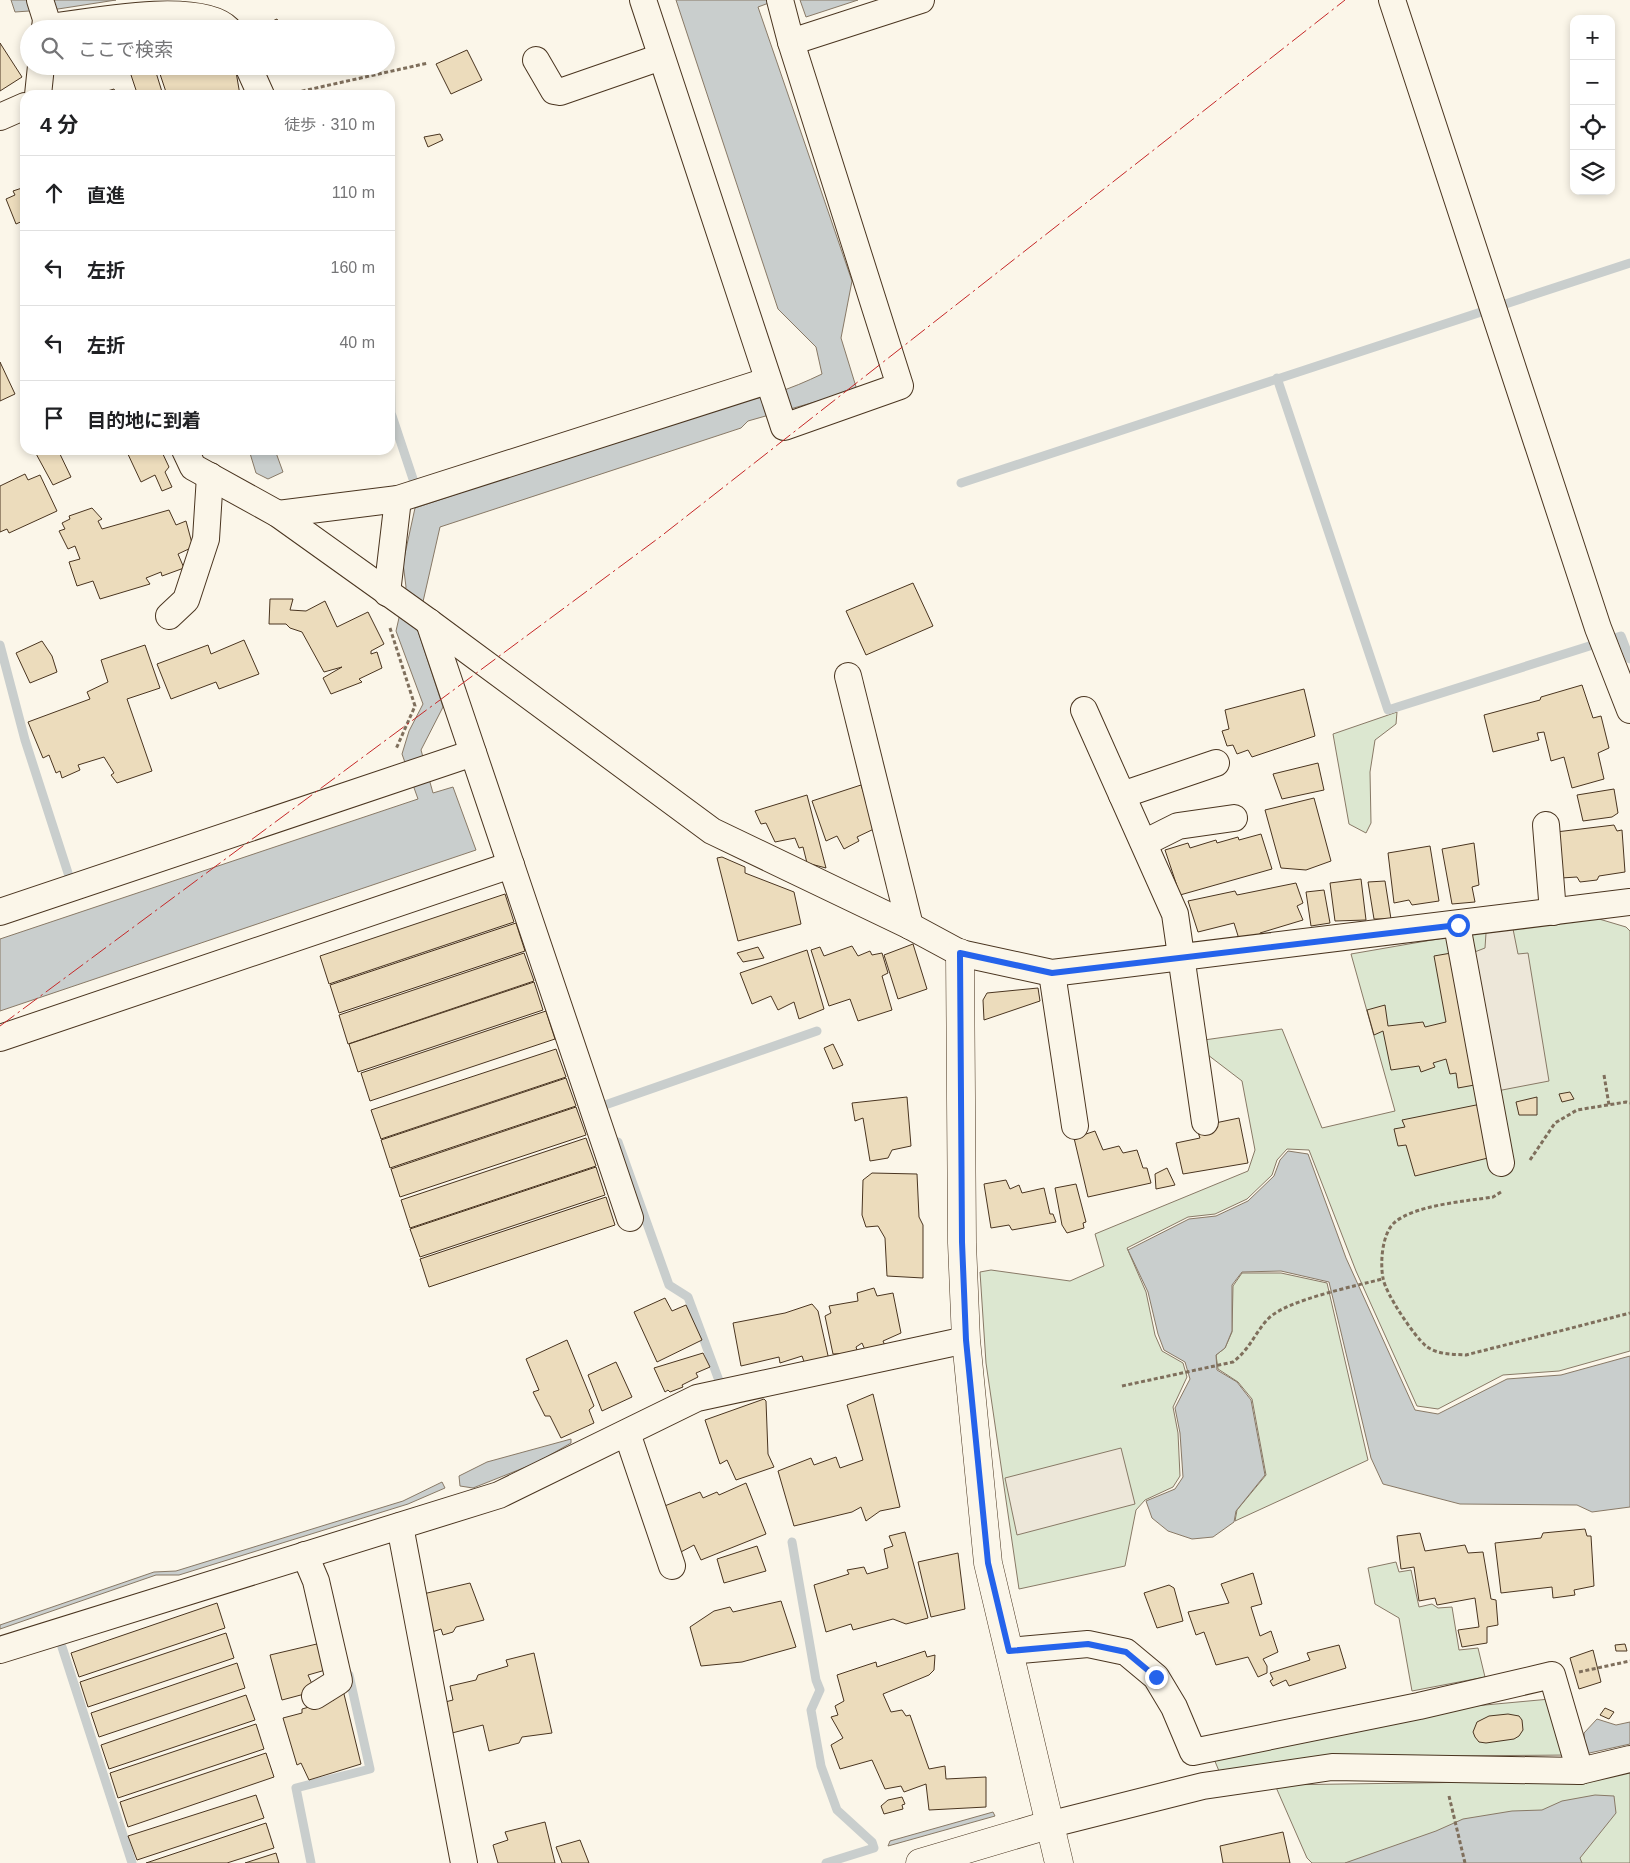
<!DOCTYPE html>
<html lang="ja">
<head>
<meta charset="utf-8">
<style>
  :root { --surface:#fff; --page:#f6f6f6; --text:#202124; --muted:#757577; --line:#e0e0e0 }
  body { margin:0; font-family:Helvetica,"Noto Sans JP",sans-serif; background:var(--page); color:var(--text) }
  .controls { position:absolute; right:15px; top:15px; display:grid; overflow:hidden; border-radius:10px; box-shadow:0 2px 8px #0003 }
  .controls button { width:45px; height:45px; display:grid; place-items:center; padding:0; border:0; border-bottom:1px solid var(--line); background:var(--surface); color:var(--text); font:25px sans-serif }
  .stop { position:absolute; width:15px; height:15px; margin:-11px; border:4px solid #2563eb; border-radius:50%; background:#fff }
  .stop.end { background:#2563eb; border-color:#fff; box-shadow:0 1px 5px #0008 }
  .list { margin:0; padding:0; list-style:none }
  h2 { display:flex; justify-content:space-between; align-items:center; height:65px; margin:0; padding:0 20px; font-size:21px }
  h2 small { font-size:16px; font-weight:400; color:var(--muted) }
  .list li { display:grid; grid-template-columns:32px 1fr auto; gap:15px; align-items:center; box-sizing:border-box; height:75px; padding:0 20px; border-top:1px solid var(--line) }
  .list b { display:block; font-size:19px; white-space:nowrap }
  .list em { font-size:16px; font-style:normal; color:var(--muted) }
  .icon { flex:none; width:28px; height:28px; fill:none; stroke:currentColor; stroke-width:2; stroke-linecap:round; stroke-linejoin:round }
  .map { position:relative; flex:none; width:1630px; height:1863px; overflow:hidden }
  .search { position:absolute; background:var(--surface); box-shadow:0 2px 8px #0003; left:20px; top:20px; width:375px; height:55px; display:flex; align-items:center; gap:12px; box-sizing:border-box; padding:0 18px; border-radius:28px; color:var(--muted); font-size:19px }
  .panel { position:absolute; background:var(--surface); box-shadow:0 2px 8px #0003; left:20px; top:90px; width:375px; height:365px; border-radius:15px }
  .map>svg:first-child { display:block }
  .green { fill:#dce7d0; stroke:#887966 }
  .parking { fill:#ede7d9; stroke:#887966 }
  .water { fill:#c9cecd; stroke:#887966 }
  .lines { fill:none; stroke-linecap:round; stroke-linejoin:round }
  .stream { stroke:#c9cecd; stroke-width:9 }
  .building { fill:#ecdcbc; stroke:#4a3520 }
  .street-casing { stroke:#4a3520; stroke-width:28 }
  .secondary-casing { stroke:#4a3520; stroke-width:29 }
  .path { stroke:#7f6f5c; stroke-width:3; stroke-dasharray:4 2.5; stroke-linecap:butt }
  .street { stroke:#fbf6e9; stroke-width:26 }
  .secondary { stroke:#fbf6e9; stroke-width:28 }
  .power { stroke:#c62828; stroke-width:1; stroke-dasharray:18 4 2.5 4; stroke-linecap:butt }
  .route { stroke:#2563eb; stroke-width:6 }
</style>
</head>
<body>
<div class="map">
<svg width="1630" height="1863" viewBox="0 0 1630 1863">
  <rect width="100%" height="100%" fill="#fbf6e9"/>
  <!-- green -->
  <g class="green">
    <path d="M1397,712L1396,724L1375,740L1370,772L1371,823L1366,833L1349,824L1333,734Z"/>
    <path d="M1589,916L1626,927L1630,931V1351L1559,1371L1503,1375L1438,1409L1417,1406L1356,1271L1309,1150L1287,1149L1277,1160L1272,1175L1247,1199L1215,1214L1188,1217L1127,1248L1146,1292L1155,1335L1162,1351L1183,1363L1187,1377L1173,1407L1178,1433L1180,1476L1173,1487L1145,1500L1136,1510L1125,1566L1019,1589L986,1363L980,1272L991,1270L1070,1281L1104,1266L1095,1234L1248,1171L1255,1150L1242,1081L1208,1055L1204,1040L1282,1029L1322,1128L1395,1111L1351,954L1530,923Z"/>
    <path d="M1242,1273H1281L1327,1283L1368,1460L1235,1521L1237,1510L1266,1475L1252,1399L1238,1382L1218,1369L1216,1355L1225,1348L1232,1332L1233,1286Z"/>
    <path d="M1396,1562L1399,1572L1411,1570L1419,1607L1432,1604L1438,1608L1452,1607L1459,1650L1478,1648L1485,1677L1412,1691L1399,1618L1375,1604L1368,1568Z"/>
    <path d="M1550,1699L1571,1755L1335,1757L1219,1771L1214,1759L1442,1709Z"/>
    <path d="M1630,1769V1863H1312L1307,1858L1275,1785L1550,1781Z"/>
  </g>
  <!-- parking -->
  <g class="parking">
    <path d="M1513,929L1518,954L1528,953L1549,1081L1497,1091L1472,953L1485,948L1486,933Z"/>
    <path d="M1121,1448L1135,1504L1017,1535L1005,1478Z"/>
  </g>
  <!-- water -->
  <g class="water">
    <path d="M11,0H116L58,9L15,12Z"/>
    <path d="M676,0H777L758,7L852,281L841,338L857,390L748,421L741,428L440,527L417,628L443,707L421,750L433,793L453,787L476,850L0,1011V939L418,799L402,754L409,731L423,704L396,631L406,587L403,563L415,508L726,404C760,400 791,389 822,374L816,347L778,309Z"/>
    <path d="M800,0H858L806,17Z"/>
    <path d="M249,450H275L283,472L268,479L256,473Z"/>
    <path d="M1288,1151L1308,1154L1346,1258L1415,1410L1438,1414L1507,1379L1561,1375L1630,1356V1507L1592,1512L1577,1505L1460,1504L1383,1484L1371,1458L1329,1282L1281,1271L1242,1272L1232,1285V1331L1225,1348L1216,1355L1217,1370L1237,1382L1251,1400L1265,1475L1236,1511L1234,1522L1213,1537L1192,1539L1168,1531L1152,1518L1146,1501L1175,1489L1183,1477L1180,1433L1175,1408L1190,1379L1185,1362L1164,1350L1158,1334L1148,1292L1128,1250L1189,1219L1216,1216L1248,1201L1274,1176L1280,1160Z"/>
    <path d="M571,1439V1443L536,1463L473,1488L460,1486L459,1476L487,1462Z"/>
    <path d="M442,1482L445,1488L408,1504L179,1575H156L0,1629V1625L154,1572L176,1571L403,1501Z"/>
    <path d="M1597,1719L1616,1725L1630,1722V1744L1585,1754L1584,1733Z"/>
    <path d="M1595,1795L1614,1796L1616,1813L1580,1858L1582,1863H1345L1436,1831L1463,1819L1512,1811L1542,1810L1562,1801Z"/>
    <path d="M993,1812L995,1816L888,1846L890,1841Z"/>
  </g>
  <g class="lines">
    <!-- stream -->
    <g class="stream">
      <path d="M390,332L391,413L413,479"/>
      <path d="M1277,378L1388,710L1621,636L1630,659"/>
      <path d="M961,483L1630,263"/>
      <path d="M0,645L25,740L68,873"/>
      <path d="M605,1105L817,1031"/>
      <path d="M618,1142L669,1285L688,1297L721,1386"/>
      <path d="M792,1542L816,1680L820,1690L811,1710L821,1766L837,1810L872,1842L874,1848L826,1863"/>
      <path d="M62,1647L132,1863"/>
      <path d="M311,1863L296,1788L370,1769L349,1675"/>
    </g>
  </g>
  <!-- building -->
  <g class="building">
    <path d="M277,19L282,29H255Z"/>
    <path d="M0,43L22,77L0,91Z"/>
    <path d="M467,50L482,80L451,94L436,64Z"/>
    <path d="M128,66H154L163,95H132L137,93Z"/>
    <path d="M183,66H235L240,95H167L160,74Z"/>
    <path d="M114,89L117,95H94Z"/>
    <path d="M440,134L443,140L428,147L424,137Z"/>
    <path d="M25,187V220L16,224L6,199L15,195L13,191Z"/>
    <path d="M0,362L15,394L0,401Z"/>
    <path d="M34,450H58L71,477L53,485Z"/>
    <path d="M126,450H161L169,467L165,472L172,487L162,491L155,475L141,482Z"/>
    <path d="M25,474L28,480L40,475L57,511L9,533L7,529L0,532V486Z"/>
    <path d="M92,508L102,519L98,521L102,529L169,510L176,525L186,521L193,547L178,554L184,568L162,576L161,572L146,578L150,584L100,599L93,581L77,586L69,562L80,559L75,546L68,549L59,531L65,529L62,523L70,519L69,516Z"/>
    <path d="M913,583L933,626L866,655L846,611Z"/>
    <path d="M270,599H293L290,610L306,611L325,601L337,627L368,612L384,644L371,651V654L377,652L382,668L359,679L362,682L331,694L323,678L342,667L324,672L302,632L290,628L286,624H269Z"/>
    <path d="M244,640L259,674L219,689L216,682L171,699L157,664L208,645L211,654Z"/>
    <path d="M42,641L52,656L57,672L30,683L16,653Z"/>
    <path d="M145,645L160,688L127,699L152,771L117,783L111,775L114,773L104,757L78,765L80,770L62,778L60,771L56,773L49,755L43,758L28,722L90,699L87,692L108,682L101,660Z"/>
    <path d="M1582,685L1593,718L1601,716L1609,748L1598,753L1604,779L1572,788L1564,757L1551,761L1544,732L1537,733L1539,740L1493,752L1484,715L1540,700L1541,697Z"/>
    <path d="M1304,689L1315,736L1252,757L1248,750L1237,754L1233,745L1227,746L1222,731L1229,729L1225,710Z"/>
    <path d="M1318,763L1324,790L1282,799L1273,774Z"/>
    <path d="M861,785L876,828L857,837L859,841L844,849L837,836L826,841L812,801Z"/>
    <path d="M1614,789L1618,813L1612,817L1583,821L1577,795Z"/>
    <path d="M807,795L826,868L807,863L803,847L799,848L795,838L775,842L766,823L761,824L755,811Z"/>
    <path d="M1314,798L1331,861L1306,870L1281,868L1265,810Z"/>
    <path d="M1614,825L1617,831L1622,830L1625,872L1599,876L1597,880L1580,882L1577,877L1561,878L1556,832Z"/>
    <path d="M1261,834L1272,869L1180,895L1165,850L1188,843L1190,848L1216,840L1217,843L1238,837L1239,840Z"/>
    <path d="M1474,843L1479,885L1472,887L1475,902L1452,904L1442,849Z"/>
    <path d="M1430,846L1439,901L1412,905L1409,900L1394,903L1388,853Z"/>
    <path d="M722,857L745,867V873L794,892L801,924L738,941L717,858Z"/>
    <path d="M1361,879L1366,920L1335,921L1330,883Z"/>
    <path d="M1385,881L1391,919H1374L1368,882Z"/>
    <path d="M1296,883L1303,903L1297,906L1303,920L1260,933V937L1239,939L1234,923L1198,932L1188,901L1235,891L1237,895Z"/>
    <path d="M1324,890L1330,923L1311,926L1306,892Z"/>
    <path d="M505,894L514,922L329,984L320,956Z"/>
    <path d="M516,923L525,951L339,1013L330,985Z"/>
    <path d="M913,944L927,989L898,999L884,955Z"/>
    <path d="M852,946L858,956L870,951L872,955L882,953L888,973L882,976L892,1010L858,1021L850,999L829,1006L811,950L820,947L824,956Z"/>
    <path d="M758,947L764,958L743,962L737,953Z"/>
    <path d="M807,950L824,1009L799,1019L794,1002L778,1010L771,996L752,1004L740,973Z"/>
    <path d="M1457,952L1480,1084L1458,1088L1456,1073L1450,1074L1446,1059L1433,1063L1435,1067L1421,1072L1419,1066L1391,1070L1383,1031L1374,1035L1367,1010L1385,1005L1388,1026L1423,1022L1425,1027L1446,1022L1434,956Z"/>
    <path d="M524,953L534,981L348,1044L339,1015Z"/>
    <path d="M534,982L543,1010L358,1072L349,1044Z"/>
    <path d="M1038,988L1040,1001L984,1020L983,1000L987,993Z"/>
    <path d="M546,1011L555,1039L370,1101L361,1073Z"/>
    <path d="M833,1044L843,1065L833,1069L824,1048Z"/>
    <path d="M556,1049L566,1077L381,1139L371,1110Z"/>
    <path d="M566,1078L576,1106L390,1168L381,1140Z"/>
    <path d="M1570,1092L1574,1099L1562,1102L1559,1094Z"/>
    <path d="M907,1097L911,1146L892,1150L888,1158L870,1161L863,1118L855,1121L852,1103Z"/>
    <path d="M1537,1097V1115H1519L1516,1102Z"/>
    <path d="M1481,1104L1492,1157L1415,1176L1406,1145L1398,1146L1394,1129L1405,1127L1402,1120Z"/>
    <path d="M576,1107L586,1135L400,1197L391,1169Z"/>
    <path d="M1239,1118L1248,1163L1183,1174L1176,1143L1200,1138L1196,1127Z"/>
    <path d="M1095,1131L1103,1150L1119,1146L1123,1153L1137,1150L1143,1168H1147L1151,1183L1088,1197L1074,1138Z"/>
    <path d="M586,1138L596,1166L410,1228L401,1200Z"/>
    <path d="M596,1167L605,1195L420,1257L410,1229Z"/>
    <path d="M1167,1168L1175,1185L1156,1189L1155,1174Z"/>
    <path d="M872,1173L917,1174L919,1217L923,1225V1278L887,1276L885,1238L878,1226L866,1227L862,1215L863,1180Z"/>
    <path d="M1006,1180L1010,1189L1019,1185L1022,1193L1044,1188L1050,1214H1053L1056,1222L1012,1230L1009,1225L991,1228L984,1184Z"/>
    <path d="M1076,1184L1086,1222L1083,1223L1084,1228L1067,1233L1062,1225L1055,1188Z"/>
    <path d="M606,1197L615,1225L429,1287L420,1259Z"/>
    <path d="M874,1288L877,1296L893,1293L901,1333L883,1341L886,1348L866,1352L862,1343L856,1347L858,1353L833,1354L825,1316L831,1313L829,1306L858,1301L857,1293Z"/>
    <path d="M665,1298L672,1311L686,1305L702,1340L657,1362L634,1312Z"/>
    <path d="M812,1304L818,1311L829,1360L806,1367L802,1356L780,1363L779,1357L741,1366L733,1323L785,1313Z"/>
    <path d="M567,1340L594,1406L589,1410L594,1423L561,1438L550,1416H545L533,1392L539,1390L526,1359Z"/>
    <path d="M703,1353L710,1367L696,1373L698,1377L682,1385L683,1387L670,1392L668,1390L665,1392L654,1368Z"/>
    <path d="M616,1362L632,1397L602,1411L588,1375Z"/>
    <path d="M873,1394L900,1507L880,1511L866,1521L861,1507L852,1512L794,1526L778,1471L811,1458L814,1465L836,1457L840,1468L863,1460L847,1405Z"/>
    <path d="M764,1399L766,1401L768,1454L774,1467L736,1480L727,1460L720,1464L705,1420Z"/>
    <path d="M746,1483L766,1534L701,1560L694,1545L679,1553L662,1507L700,1492L703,1498L717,1492L719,1495Z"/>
    <path d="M1585,1529L1587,1536H1591L1594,1586L1574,1590L1575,1595L1553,1598L1552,1587L1501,1593L1495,1543L1541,1538L1543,1533Z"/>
    <path d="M905,1532L928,1618L906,1624L893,1619L853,1630L851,1624L826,1632L814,1585L849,1574L847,1570L864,1567L867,1574L888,1568L884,1549L893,1546L889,1536Z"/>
    <path d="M1420,1533L1425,1551L1465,1545L1468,1553L1483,1552L1491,1599L1496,1600L1498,1625L1487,1627V1643L1462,1647L1458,1630L1479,1627L1475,1598L1437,1605L1435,1598L1419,1601L1414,1567L1401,1569L1397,1536Z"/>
    <path d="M757,1546L766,1571L724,1583L717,1559Z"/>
    <path d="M958,1553L965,1609L931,1617L918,1562Z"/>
    <path d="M1253,1573L1262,1604L1251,1607L1260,1636L1271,1631L1278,1652L1263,1659L1267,1666V1673L1258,1677L1248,1657L1216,1665L1204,1632L1196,1635L1188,1612L1229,1603L1221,1584Z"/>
    <path d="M470,1583L484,1620L456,1627L453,1632L443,1635L441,1629L432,1632L423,1594Z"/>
    <path d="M1169,1585L1174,1588L1183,1621L1157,1628L1144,1593Z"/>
    <path d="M781,1601L796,1647L742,1662L701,1666L690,1627L714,1611L730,1607L733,1612Z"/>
    <path d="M217,1603L225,1628L79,1677L71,1653Z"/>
    <path d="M226,1633L234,1658L88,1707L80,1682Z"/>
    <path d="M321,1643L329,1669L308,1675L312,1684V1692L282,1700L270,1655Z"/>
    <path d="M1625,1644L1627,1651H1616L1615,1645Z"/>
    <path d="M1339,1645L1346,1668L1289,1686L1286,1680L1273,1686L1270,1681L1273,1679L1270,1673L1310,1660L1307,1653Z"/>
    <path d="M1593,1650L1601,1682L1579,1689L1570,1658Z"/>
    <path d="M925,1651L927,1657L935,1655L934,1670L929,1675L883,1694L891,1712L902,1710L906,1716L910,1715L929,1769L945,1766L946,1779L986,1777V1807L929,1810L926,1784L904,1792L901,1786L885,1789L872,1760L840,1769L831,1745L843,1738L831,1717L838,1715L835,1706L844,1701L837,1675L876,1662L877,1667Z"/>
    <path d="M534,1653L552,1733L522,1737L519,1743L489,1751L483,1725L452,1733L445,1702L453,1700L450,1686L476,1680L478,1675L508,1666L506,1660Z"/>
    <path d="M237,1663L245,1688L99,1737L91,1713Z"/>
    <path d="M343,1690L361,1764L309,1780L301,1763L297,1765L283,1718L302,1713V1709L334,1700L333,1695Z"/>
    <path d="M246,1695L255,1720L109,1769L101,1745Z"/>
    <path d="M1605,1708L1614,1712L1609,1719L1600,1715Z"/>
    <path d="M1508,1714L1519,1716L1522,1720L1523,1730L1519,1736L1514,1739L1486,1743L1479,1742L1475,1737L1473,1732L1477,1722L1489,1716Z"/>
    <path d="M256,1724L264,1749L118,1798L110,1773Z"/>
    <path d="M266,1753L274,1777L128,1827L120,1802Z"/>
    <path d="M256,1795L264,1818L137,1860L128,1836Z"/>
    <path d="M902,1797L905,1804L902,1805L903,1809L884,1814L881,1806L888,1800Z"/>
    <path d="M545,1822L555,1863H498L493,1845L508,1840L505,1832Z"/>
    <path d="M266,1823L274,1848L227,1863H146Z"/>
    <path d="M1283,1832L1290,1863H1223L1220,1846Z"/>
    <path d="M580,1840L589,1863H562L556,1847Z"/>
    <path d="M276,1853L279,1863H245Z"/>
  </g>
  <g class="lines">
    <defs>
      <g id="street">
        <path d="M40,0L46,19L45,29"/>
        <path d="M643,0L784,427L900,386L791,42L780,0"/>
        <path d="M1392,0L1598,628L1630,710"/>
        <path d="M45,28C87,22 200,0 228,29"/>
        <path d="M791,42L921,0"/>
        <path d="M536,60L554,91L560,92L661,57"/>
        <path d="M248,66L261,95"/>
        <path d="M38,95L41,66"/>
        <path d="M0,117L25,106"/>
        <path d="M185,450L193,467L278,514L429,622L712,831L910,926L960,953L1052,973L1630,902"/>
        <path d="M278,514L398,499L767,381"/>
        <path d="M387,593L398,499"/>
        <path d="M169,616L186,600L206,539L210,476"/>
        <path d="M429,622L630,1218"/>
        <path d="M848,676L910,926"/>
        <path d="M1084,710L1175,914L1205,1122"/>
        <path d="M1122,795L1216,763"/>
        <path d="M1546,825L1553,912"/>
        <path d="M1144,843L1178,826L1234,818"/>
        <path d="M0,912L473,753"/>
        <path d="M1457,925L1501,1163"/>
        <path d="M1052,973L1075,1126"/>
        <path d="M0,1038L511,865"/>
        <path d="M627,1433L672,1566"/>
        <path d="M400,1526L464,1863"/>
        <path d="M305,1555L316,1581L339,1681L315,1696"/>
        <path d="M0,1650L499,1495L697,1398L966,1340"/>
        <path d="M1009,1651L1088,1644L1126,1652L1156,1677L1174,1707L1193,1752L1419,1706L1552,1675L1580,1771"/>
        <path d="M1048,1825L1203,1786L1332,1767L1580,1771L1630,1759"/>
      </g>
      <g id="secondary">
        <path d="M960,953L962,1243L966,1340L988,1563L1059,1863"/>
        <path d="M920,1863L1048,1825"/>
      </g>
    </defs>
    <!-- street casing -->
    <use href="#street" class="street-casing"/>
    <!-- secondary casing -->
    <use href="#secondary" class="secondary-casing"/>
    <!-- path -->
    <g class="path">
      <path d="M289,94L428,63"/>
      <path d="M390,628L415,706L396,749"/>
      <path d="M1604,1075L1609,1105"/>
      <path d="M1530,1160L1555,1123L1577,1110L1626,1102L1630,1103"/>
      <path d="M1501,1192L1493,1197C1467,1201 1414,1205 1394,1223C1382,1234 1380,1263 1383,1278C1385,1293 1414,1336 1426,1346C1438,1355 1452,1354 1466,1355L1630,1313"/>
      <path d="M1122,1386L1233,1362C1251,1348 1255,1332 1269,1318C1287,1300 1356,1286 1382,1279"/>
      <path d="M1579,1672L1630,1661"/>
      <path d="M1449,1796L1465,1863"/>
    </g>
    <!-- street -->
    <use href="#street" class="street"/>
    <!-- secondary -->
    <use href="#secondary" class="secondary"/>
    <!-- power -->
    <path class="power" d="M0,1026L660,537L1345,0"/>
  </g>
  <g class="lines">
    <!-- route -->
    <path class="route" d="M1156,1677L1126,1652L1088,1644L1009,1651L988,1563L966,1340L962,1242L960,953L1052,973L1458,925"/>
  </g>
</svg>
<div class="controls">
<button>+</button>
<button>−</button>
<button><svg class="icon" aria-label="locate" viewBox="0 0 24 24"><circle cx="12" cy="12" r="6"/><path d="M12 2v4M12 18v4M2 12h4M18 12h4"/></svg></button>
<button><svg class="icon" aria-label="layers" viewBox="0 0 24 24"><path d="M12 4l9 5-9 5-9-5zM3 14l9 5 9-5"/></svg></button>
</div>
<div class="stop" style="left:1458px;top:925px"></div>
<div class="stop end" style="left:1156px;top:1677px"></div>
<div class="search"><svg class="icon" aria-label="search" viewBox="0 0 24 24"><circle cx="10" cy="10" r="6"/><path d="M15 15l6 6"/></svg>ここで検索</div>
<section class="panel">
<h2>4 分<small>徒歩 · 310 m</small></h2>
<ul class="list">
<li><svg class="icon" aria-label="ahead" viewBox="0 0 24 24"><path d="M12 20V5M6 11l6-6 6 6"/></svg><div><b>直進</b></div><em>110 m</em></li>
<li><svg class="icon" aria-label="left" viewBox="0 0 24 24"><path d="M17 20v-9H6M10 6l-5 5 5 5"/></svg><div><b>左折</b></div><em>160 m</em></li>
<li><svg class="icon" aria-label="left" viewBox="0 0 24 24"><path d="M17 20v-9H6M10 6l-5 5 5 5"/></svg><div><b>左折</b></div><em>40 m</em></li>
<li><svg class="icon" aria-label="arrive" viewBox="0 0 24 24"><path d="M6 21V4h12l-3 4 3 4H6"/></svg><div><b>目的地に到着</b></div></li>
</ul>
</section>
</div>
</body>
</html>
